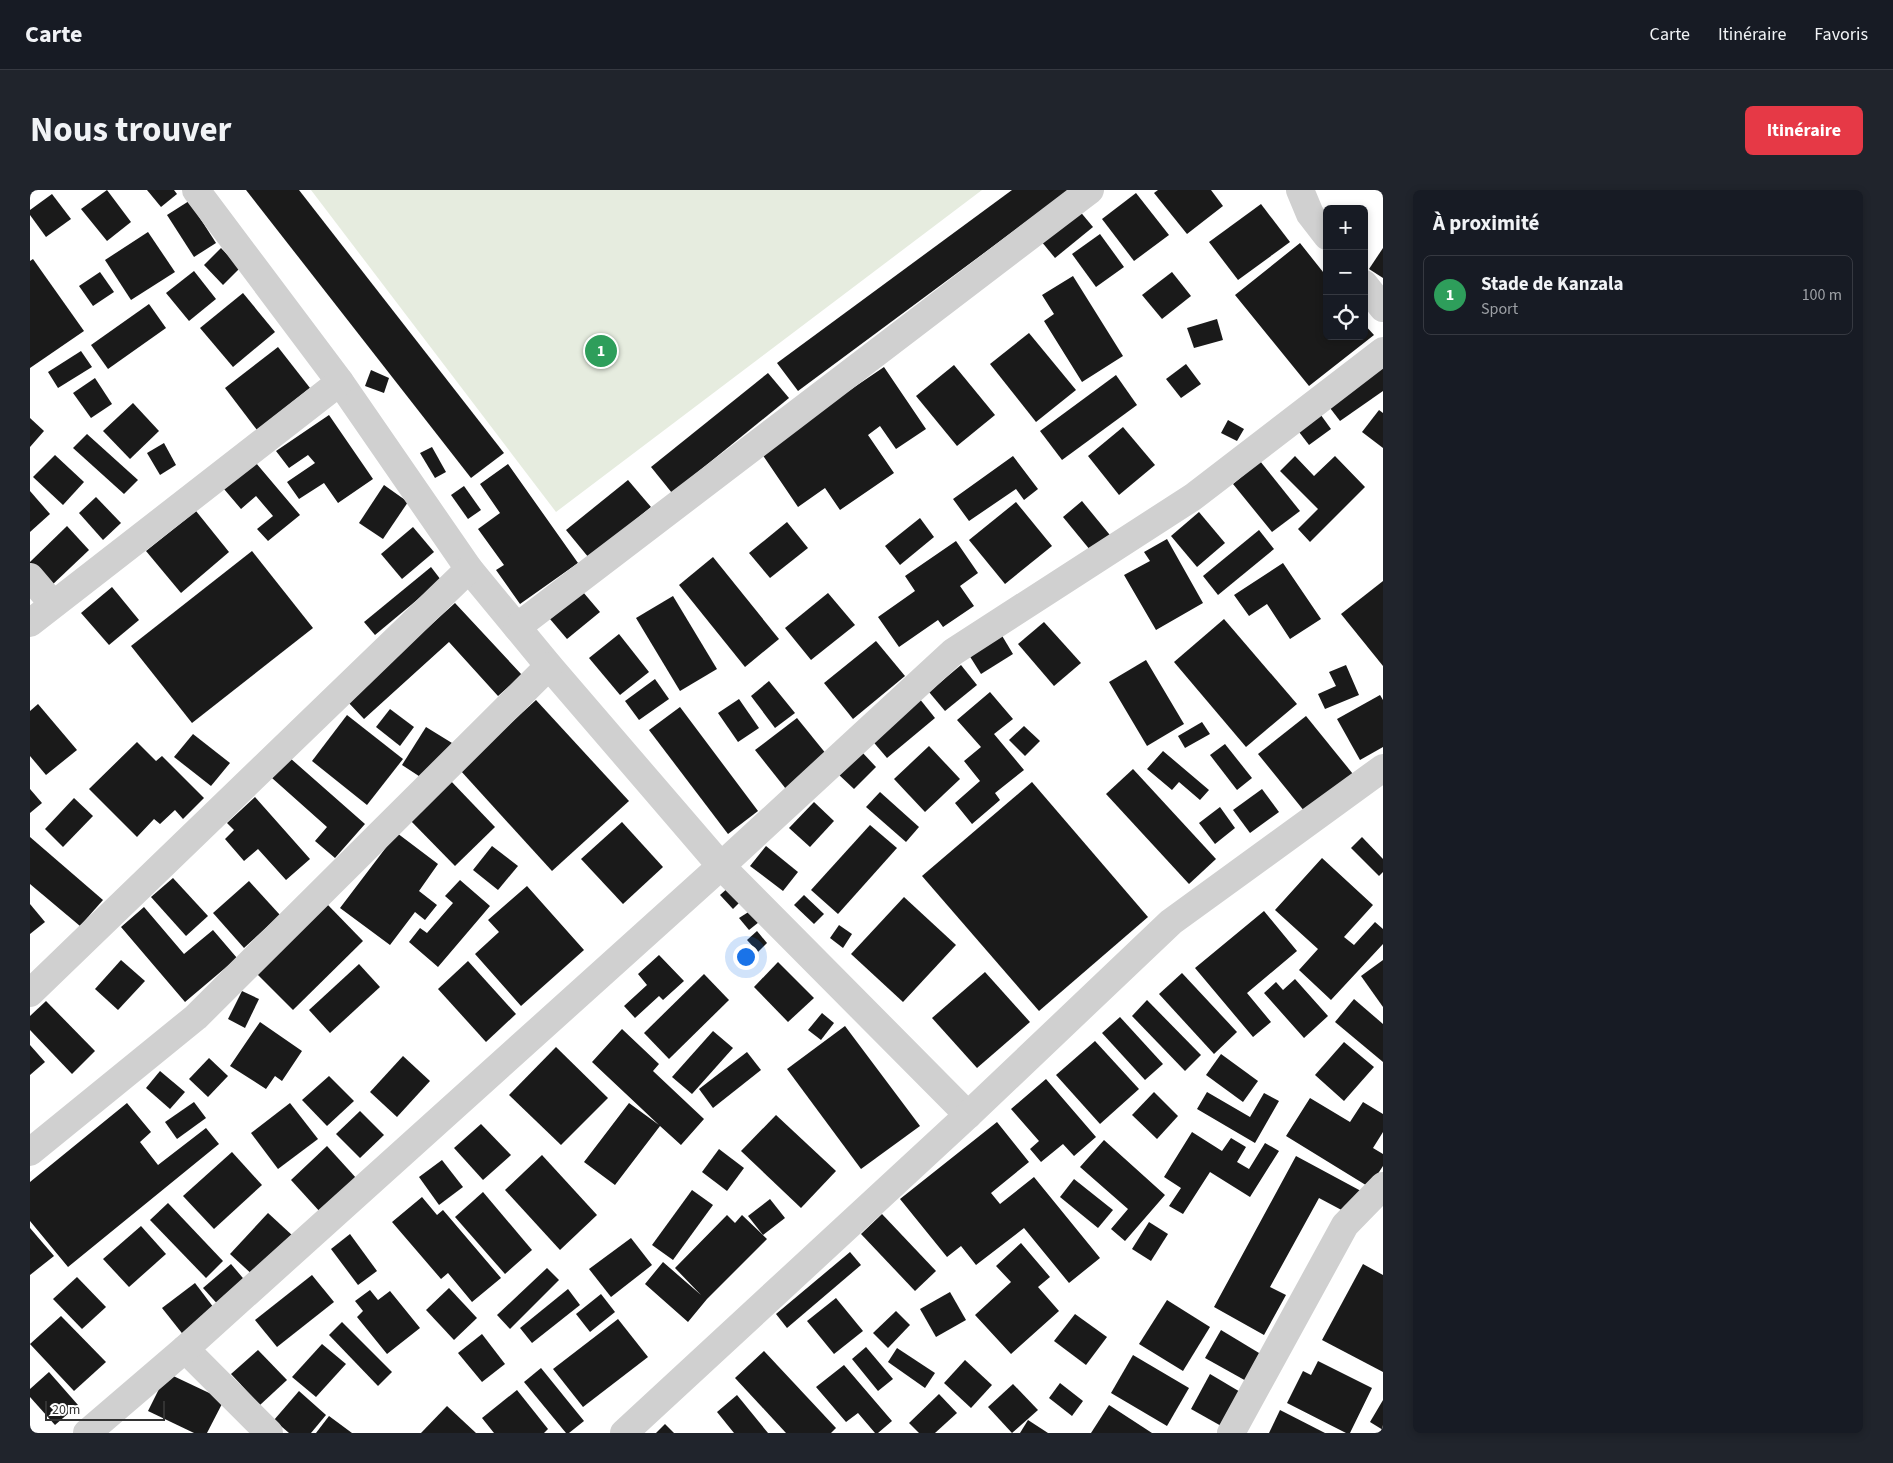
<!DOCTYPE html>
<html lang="fr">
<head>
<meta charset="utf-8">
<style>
  :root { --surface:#171b24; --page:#20242c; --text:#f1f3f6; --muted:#9ea1a6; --line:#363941; --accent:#e63946 }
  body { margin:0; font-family:"Source Sans 3",sans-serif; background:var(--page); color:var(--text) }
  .controls { position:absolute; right:15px; top:15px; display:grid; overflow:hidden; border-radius:8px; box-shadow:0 2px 8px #0003 }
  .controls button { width:45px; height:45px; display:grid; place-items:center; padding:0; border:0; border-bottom:1px solid var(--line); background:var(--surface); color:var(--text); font:25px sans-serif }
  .scale { position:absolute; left:15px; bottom:12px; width:120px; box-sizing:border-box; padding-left:5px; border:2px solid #333; border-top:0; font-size:14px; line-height:18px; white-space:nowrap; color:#333; -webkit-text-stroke:4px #fff; paint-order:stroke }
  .you { position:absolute; left:715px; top:766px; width:18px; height:18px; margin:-12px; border:4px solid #fff; border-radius:50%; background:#1a73e8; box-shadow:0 0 0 8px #1a73e833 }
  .badge { display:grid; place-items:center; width:32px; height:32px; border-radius:50%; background:var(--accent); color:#fff; font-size:16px; font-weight:700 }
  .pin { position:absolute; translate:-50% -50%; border:2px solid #fff; box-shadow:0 1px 5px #0006 }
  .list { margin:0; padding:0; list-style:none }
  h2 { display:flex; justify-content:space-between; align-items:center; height:65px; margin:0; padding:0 20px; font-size:21px }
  h2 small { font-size:16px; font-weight:400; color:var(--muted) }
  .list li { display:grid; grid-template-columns:32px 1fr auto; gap:15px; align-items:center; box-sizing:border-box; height:80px; margin:0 10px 10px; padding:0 10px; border:1px solid var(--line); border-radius:8px }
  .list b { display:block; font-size:19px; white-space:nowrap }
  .list p { margin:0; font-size:16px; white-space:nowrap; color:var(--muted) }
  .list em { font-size:16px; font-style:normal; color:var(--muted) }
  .icon { flex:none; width:28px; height:28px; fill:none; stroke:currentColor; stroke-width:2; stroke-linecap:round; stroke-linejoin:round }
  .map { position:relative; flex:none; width:1353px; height:1243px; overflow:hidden; border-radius:8px }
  header { display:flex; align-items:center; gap:30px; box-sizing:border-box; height:70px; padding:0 25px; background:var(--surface); border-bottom:1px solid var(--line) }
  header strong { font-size:24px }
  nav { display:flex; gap:28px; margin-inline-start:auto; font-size:18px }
  .intro { display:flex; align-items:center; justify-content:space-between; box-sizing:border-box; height:120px; padding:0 30px }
  h1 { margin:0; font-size:35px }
  .button { padding:12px 22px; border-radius:8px; background:var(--accent); color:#fff; font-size:18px; font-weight:700 }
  main { display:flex; gap:30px; padding:0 30px }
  aside { flex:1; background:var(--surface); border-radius:8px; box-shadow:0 2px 8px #0003 }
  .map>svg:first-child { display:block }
  .green { fill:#e6ecdf }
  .building { fill:#1a1a1a }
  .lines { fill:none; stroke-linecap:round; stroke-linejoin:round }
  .minor { stroke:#d0d0d0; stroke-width:28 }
</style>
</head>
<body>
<header>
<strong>Carte</strong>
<nav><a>Carte</a><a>Itinéraire</a><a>Favoris</a></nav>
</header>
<div class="intro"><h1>Nous trouver</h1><a class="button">Itinéraire</a></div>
<main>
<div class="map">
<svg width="1353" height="1243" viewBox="0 0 1353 1243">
  <rect width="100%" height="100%" fill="#fff"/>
  <!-- green -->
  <path class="green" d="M281,0H952L526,322Z"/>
  <!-- building -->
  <g class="building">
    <path d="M77,0L101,32L77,51L51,19Z"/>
    <path d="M117,0H144L147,4L131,17Z"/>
    <path d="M216,0H269L474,263L441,288Z"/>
    <path d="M982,0H1039L768,201L747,173Z"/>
    <path d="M1128,0H1181L1193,16L1157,44L1124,3Z"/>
    <path d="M1106,3L1139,45L1104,71L1072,29Z"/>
    <path d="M22,4L41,29L16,47L0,25V20Z"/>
    <path d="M159,11L186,53L164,67L137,25Z"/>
    <path d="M1231,14L1260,52L1208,90L1179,52Z"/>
    <path d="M1048,19L1063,37L1025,68L1011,51Z"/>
    <path d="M118,42L145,82L101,110L75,70Z"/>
    <path d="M1070,44L1094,77L1066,97L1042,64Z"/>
    <path d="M1270,53L1297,87V146H1334V134L1344,145L1279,196L1205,105Z"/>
    <path d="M191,58L210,78L193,95L174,75Z"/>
    <path d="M1353,58V88L1339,79Z"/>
    <path d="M3,69L54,141L0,178V71Z"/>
    <path d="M164,81L186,109L159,131L136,103Z"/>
    <path d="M70,82L84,102L63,116L49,96Z"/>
    <path d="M1142,82L1161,106L1132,129L1112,105Z"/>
    <path d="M1043,86L1093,166L1052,192L1014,131L1024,124L1012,105Z"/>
    <path d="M213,103L245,142L203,177L170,138Z"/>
    <path d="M119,114L136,138L78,179L61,155Z"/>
    <path d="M1187,129L1193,150L1164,158L1157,138Z"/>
    <path d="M999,143L1046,200L1006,232L960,174Z"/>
    <path d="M248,157L280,198L227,240L195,198Z"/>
    <path d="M51,161L62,177L28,198L18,182Z"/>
    <path d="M1156,174L1171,194L1151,208L1136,189Z"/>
    <path d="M924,175L965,225L927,256L886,206Z"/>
    <path d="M1353,176V201L1310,231L1297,214Z"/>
    <path d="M854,177L896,239L866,259L850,236L838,245L864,283L810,320L795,298L768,317L730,261Z"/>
    <path d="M341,180L359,188L354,203L335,196Z"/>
    <path d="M738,183L759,208L642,303L621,277Z"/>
    <path d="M1086,185L1107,215L1032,270L1010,241Z"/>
    <path d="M65,188L82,214L61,228L43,203Z"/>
    <path d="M103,213L129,241L100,269L73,241Z"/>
    <path d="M1349,220L1353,223V258L1332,242Z"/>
    <path d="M1288,221L1301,239L1279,255L1266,238Z"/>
    <path d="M299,225L343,289L308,313L294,293L269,309L257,292L285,273L278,265L259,278L246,261Z"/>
    <path d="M0,228L14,241L0,257Z"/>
    <path d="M1198,230L1214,239L1207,251L1191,243Z"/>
    <path d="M1093,237L1125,275L1089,305L1058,266Z"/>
    <path d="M57,244L108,290L94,304L43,258Z"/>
    <path d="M134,253L146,275L130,285L117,263Z"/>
    <path d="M402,257L416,282L405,288L390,263Z"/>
    <path d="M25,265L54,292L33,315L3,287Z"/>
    <path d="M983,266L1008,299L994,310L986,299L939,331L923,309Z"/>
    <path d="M1265,266L1284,286L1305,266L1335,297L1280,352L1268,339L1288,319L1250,281Z"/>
    <path d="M1230,271L1270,321L1242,342L1203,294Z"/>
    <path d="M226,273L270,325L238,351L227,339L243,326L226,306L211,319L194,299Z"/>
    <path d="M478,274L548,373L490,414L466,380L474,375L448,339L470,323L450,294Z"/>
    <path d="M598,290L621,317L559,368L536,340Z"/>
    <path d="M354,295L378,312L353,349L329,333Z"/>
    <path d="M434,296L451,320L438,329L421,305Z"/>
    <path d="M0,301L20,324L0,342Z"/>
    <path d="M66,307L91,333L73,350L49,323Z"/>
    <path d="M1052,311L1084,350L1065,366L1033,327Z"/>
    <path d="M986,312L1022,356L975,394L939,350Z"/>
    <path d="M166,321L199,362L151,403L116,361Z"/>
    <path d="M1169,322L1195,353L1167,377L1141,346Z"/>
    <path d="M890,328L904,347L870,375L855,356Z"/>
    <path d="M757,332L778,358L740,388L719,363Z"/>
    <path d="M37,336L59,360L21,396L0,375V372Z"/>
    <path d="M383,337L404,362L372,389L351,364Z"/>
    <path d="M1229,340L1244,359L1188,405L1173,386Z"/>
    <path d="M1137,349L1173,413L1126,440L1094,385L1120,371L1114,362Z"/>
    <path d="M926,351L948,383L930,396L944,416L913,437L908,430L869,457L848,427L885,401L875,386Z"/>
    <path d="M222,361L283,438L162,533L101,456Z"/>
    <path d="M683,367L749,449L715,477L649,395Z"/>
    <path d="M1253,373L1291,429L1260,449L1237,414L1219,426L1204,405Z"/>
    <path d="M401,377L411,390L345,445L334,432Z"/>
    <path d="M1353,391V476L1311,424Z"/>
    <path d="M82,397L109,430L79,455L51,423Z"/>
    <path d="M553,402L570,422L537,449L520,429Z"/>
    <path d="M798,403L825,435L781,470L755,438Z"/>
    <path d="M643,406L687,479L650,501L606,428Z"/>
    <path d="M425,413L492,485L468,506L419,452L334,529L317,511Z"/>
    <path d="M1194,429L1267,514L1216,557L1144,472Z"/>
    <path d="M1014,432L1051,473L1024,496L988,454Z"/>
    <path d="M589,444L619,482L590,505L559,468Z"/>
    <path d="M971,444L983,464L951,484L939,465Z"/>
    <path d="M846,451L875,486L823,529L794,493Z"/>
    <path d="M1116,470L1154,534L1117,556L1079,492Z"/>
    <path d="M931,475L947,495L915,521L899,502Z"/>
    <path d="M1316,475L1329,505L1295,519L1288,504L1306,496L1299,482Z"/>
    <path d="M625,489L639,509L609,530L595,511Z"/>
    <path d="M739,491L765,523L745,538L721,506Z"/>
    <path d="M960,502L983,529L964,544L994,580L965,603L970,610L942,634L925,613L950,591L934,571L951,557L927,530Z"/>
    <path d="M1350,505L1353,510V557L1330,570L1307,529Z"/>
    <path d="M889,508L905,528L857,568L840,548Z"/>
    <path d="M709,509L729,538L708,552L688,523Z"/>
    <path d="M506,510L599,611L522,681L430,580Z"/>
    <path d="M8,514L47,560L16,585L0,566V521Z"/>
    <path d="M650,517L728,621L698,644L619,540Z"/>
    <path d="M360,519L384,537L370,556L346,537Z"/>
    <path d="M317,525L373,569L337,615L282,571Z"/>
    <path d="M1276,526L1327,589L1279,627L1228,564Z"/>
    <path d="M767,528L797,565L756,599L725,560Z"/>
    <path d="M1172,532L1180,544L1155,558L1148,546Z"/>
    <path d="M994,536L1010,551L995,566L979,550Z"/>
    <path d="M396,537L422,553L398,592L372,575Z"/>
    <path d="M163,544L200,573L181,596L144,567Z"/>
    <path d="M107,552L126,571L132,566L174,608L153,629L145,620L130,634L124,629L107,647L59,599Z"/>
    <path d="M1195,554L1222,588L1207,600L1180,565Z"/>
    <path d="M899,556L930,589L895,622L864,589Z"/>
    <path d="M831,561L846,577L824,599L807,583Z"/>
    <path d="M1133,561L1179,600L1170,610L1149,592L1142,600L1117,579Z"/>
    <path d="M260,568L335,634L305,668L285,651L297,637L242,588Z"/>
    <path d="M1103,579L1186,669L1159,694L1076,604Z"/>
    <path d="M419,589L465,637L425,676L378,628Z"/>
    <path d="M1002,592L1118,727L1009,821L892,686Z"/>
    <path d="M0,599L12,613L0,623Z"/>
    <path d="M1232,599L1249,622L1220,643L1203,620Z"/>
    <path d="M850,602L889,637L876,652L836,617Z"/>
    <path d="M225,607L280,669L256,690L228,659L214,671L195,649L204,640L197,633Z"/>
    <path d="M44,608L63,626L33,657L15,639Z"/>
    <path d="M784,612L804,631L780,657L759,638Z"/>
    <path d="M1190,617L1205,638L1185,654L1169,633Z"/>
    <path d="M592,632L633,677L593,714L551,669Z"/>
    <path d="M840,635L867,658L808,724L781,700Z"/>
    <path d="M367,643L408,674L389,701L407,715L395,730L385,722L360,755L310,718Z"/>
    <path d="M0,647L73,710L50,736L0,694Z"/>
    <path d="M1332,647L1353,669V682L1349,686L1321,658Z"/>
    <path d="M462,656L488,676L468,700L443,680Z"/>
    <path d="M736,656L768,682L753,701L720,676Z"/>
    <path d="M1292,668L1343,715L1314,747L1324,755L1345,732L1353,739V754L1301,810L1269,780L1288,759L1245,720Z"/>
    <path d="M143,688L178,726L156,746L121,707Z"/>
    <path d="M430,690L460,716L408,777L379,752L390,738L397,743L423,713L415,706Z"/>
    <path d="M219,691L250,725L214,758L183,723Z"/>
    <path d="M497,696L554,760L491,816L445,764L469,742L458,730Z"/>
    <path d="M699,697L711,711L703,719L690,705Z"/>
    <path d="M774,705L794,724L784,734L764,715Z"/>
    <path d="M874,707L926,755L873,812L821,764Z"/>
    <path d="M0,714L15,732L0,744Z"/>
    <path d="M297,714L333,751L263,820L227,784Z"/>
    <path d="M114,717L154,764L183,740L207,768L155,812L91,737Z"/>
    <path d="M720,721L729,732L719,740L709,728Z"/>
    <path d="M1234,721L1267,761L1217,803L1241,832L1223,847L1165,778Z"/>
    <path d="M809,735L822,744L813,758L800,748Z"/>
    <path d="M727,741L737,753L728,762L717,750Z"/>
    <path d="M629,765L654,791L633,810L629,806L605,828L594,816L617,795L608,784Z"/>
    <path d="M91,770L115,791L88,820L65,799Z"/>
    <path d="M1353,770V817L1331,786Z"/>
    <path d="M438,771L486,824L456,852L408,799Z"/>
    <path d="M748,772L784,808L758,832L724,797Z"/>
    <path d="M329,774L350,797L300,843L279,820Z"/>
    <path d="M955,782L1000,832L947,878L902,828Z"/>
    <path d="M1152,783L1207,842L1184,864L1129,804Z"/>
    <path d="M674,784L699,810L639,869L614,843Z"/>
    <path d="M1265,789L1298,826L1274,848L1234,803L1246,792L1253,800Z"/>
    <path d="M212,801L229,809L215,838L198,829Z"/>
    <path d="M1324,809L1353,834V872L1305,832Z"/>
    <path d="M1117,810L1171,865L1155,881L1102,826Z"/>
    <path d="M16,811L65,861L42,884L0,840V826Z"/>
    <path d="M792,823L804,833L791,850L778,840Z"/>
    <path d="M1090,827L1133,874L1115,890L1072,843Z"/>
    <path d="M230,832L272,861L252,891L245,886L236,899L200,876Z"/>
    <path d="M815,836L890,936L831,979L757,879Z"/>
    <path d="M592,839L629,874L623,881L674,929L651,955L630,936L585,995L554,972L599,913L629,935L562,872Z"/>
    <path d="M683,841L703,858L662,904L642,887Z"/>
    <path d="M1065,851L1109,899L1070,934L1026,885Z"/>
    <path d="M1314,852L1344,877L1314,911L1285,885Z"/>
    <path d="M0,855L15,872L0,885Z"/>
    <path d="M526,857L578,908L531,955L479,905Z"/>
    <path d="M717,862L731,880L683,918L669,899Z"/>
    <path d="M1191,864L1228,891L1213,912L1176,885Z"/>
    <path d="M373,866L400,891L367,927L340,902Z"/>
    <path d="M179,868L198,886L178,907L159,889Z"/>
    <path d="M130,881L155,902L140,919L116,898Z"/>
    <path d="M299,886L324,911L297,936L272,910Z"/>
    <path d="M1016,889L1066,947L1044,966L1033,954L1011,972L1000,959L1009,951L981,919Z"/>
    <path d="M1124,902L1148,926L1127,949L1102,925Z"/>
    <path d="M1177,902L1220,927L1234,903L1249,911L1225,953L1167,919Z"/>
    <path d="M1280,908L1320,932L1333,912L1353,924V942L1343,958L1353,964V976L1339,997L1256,946Z"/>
    <path d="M164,912L176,928L147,949L135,932Z"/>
    <path d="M97,913L121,942L110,952L128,975L176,938L189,954L38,1077L0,1031V992Z"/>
    <path d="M260,913L288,949L248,979L221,943Z"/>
    <path d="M330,921L354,945L330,968L306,944Z"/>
    <path d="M746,925L806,981L771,1018L711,961Z"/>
    <path d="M967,932L999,972L961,1003L970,1014L1004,987L1070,1068L1039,1093L994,1038L946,1075L931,1056L917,1067L870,1009Z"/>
    <path d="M451,934L481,965L453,990L424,958Z"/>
    <path d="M1162,942L1192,961L1201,948L1216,957L1207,972L1219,979L1235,953L1249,961L1220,1007L1180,982L1153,1024L1139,1016L1151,998L1134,987Z"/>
    <path d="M1074,950L1135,1005L1095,1051L1081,1039L1098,1019L1050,977Z"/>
    <path d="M297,956L327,989L291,1023L261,990Z"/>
    <path d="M689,959L714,978L697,1001L672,982Z"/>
    <path d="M202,962L232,995L184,1039L153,1006Z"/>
    <path d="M512,965L567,1025L530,1060L475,1000Z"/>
    <path d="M1266,966L1331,1001L1319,1024L1289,1008L1240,1097L1256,1105L1234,1145L1184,1117Z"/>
    <path d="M412,970L433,997L409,1015L389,987Z"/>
    <path d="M1044,989L1083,1020L1068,1038L1030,1007Z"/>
    <path d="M662,1000L683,1015L643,1070L622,1055Z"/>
    <path d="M453,1002L502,1060L475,1084L425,1027Z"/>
    <path d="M392,1007L407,1025L413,1020L471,1088L442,1112L418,1083L411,1089L362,1032Z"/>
    <path d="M740,1009L755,1028L733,1045L718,1026Z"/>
    <path d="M138,1013L193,1071L176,1088L120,1030Z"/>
    <path d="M238,1023L263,1046L226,1088L200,1064Z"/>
    <path d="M852,1024L906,1081L885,1101L831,1044Z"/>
    <path d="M697,1025L705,1033L712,1025L737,1049L677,1109L658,1132L615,1094L633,1072L671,1105L645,1078Z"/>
    <path d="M1119,1032L1138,1044L1121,1071L1102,1059Z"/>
    <path d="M111,1036L136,1064L99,1097L73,1069Z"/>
    <path d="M0,1038L24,1066L0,1085Z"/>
    <path d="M320,1044L347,1081L328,1095L301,1059Z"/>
    <path d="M601,1048L622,1075L581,1107L559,1079Z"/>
    <path d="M991,1053L1020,1087L1008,1097L1029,1121L981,1164L945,1125L981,1092L966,1076Z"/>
    <path d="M820,1062L831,1075L757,1138L746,1124Z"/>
    <path d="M201,1074L218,1094L191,1118L173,1098Z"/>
    <path d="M1333,1074L1353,1085V1182L1292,1150Z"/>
    <path d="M517,1078L529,1090L480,1139L467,1125Z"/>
    <path d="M282,1085L304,1112L247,1157L225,1130Z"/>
    <path d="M47,1087L76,1117L52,1139L23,1109Z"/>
    <path d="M165,1093L187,1122L155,1147L132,1118Z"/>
    <path d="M419,1098L447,1128L424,1150L396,1120Z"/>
    <path d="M538,1099L550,1115L502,1153L490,1138Z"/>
    <path d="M340,1100L348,1110L360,1101L390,1138L357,1164L327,1127L333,1121L325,1111Z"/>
    <path d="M920,1102L936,1130L906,1147L890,1119Z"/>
    <path d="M571,1104L585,1122L560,1142L546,1124Z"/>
    <path d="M806,1108L833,1141L804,1164L777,1131Z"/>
    <path d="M1137,1110L1180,1137L1153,1181L1109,1154Z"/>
    <path d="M866,1121L880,1135L858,1158L843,1143Z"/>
    <path d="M1045,1124L1077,1147L1056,1175L1024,1151Z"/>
    <path d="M31,1126L76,1172L44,1201L0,1154Z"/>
    <path d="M588,1129L618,1167L553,1217L523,1179Z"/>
    <path d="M312,1132L362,1182L348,1196L299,1145Z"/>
    <path d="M1191,1140L1234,1166L1218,1192L1175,1168Z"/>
    <path d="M452,1144L475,1174L452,1192L428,1163Z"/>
    <path d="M292,1154L316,1174L286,1207L262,1187Z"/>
    <path d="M836,1157L863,1189L848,1201L822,1169Z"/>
    <path d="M867,1158L905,1183L895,1198L858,1172Z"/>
    <path d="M228,1160L257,1190L230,1215L201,1184Z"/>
    <path d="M734,1161L806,1238L801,1243H756L705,1188Z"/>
    <path d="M1103,1165L1159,1198L1137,1236L1081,1203Z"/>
    <path d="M935,1170L962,1195L941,1218L914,1193Z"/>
    <path d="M1288,1171L1342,1198L1320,1243H1316L1257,1213L1273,1181L1281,1185Z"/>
    <path d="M814,1175L862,1231L848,1243H845L828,1223L816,1232L786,1197Z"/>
    <path d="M511,1178L554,1231L539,1243H536L494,1192Z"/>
    <path d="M19,1182L48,1215L25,1235L0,1207V1199Z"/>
    <path d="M137,1183L194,1210L177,1243H164L118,1221Z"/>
    <path d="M1180,1184L1212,1203L1193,1237L1161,1219Z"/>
    <path d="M1030,1193L1053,1211L1042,1226L1019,1208Z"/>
    <path d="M983,1194L1008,1220L982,1243L958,1217Z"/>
    <path d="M487,1200L518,1239L514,1243H464L452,1228Z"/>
    <path d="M269,1201L296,1225L281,1243H259L244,1230Z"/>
    <path d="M909,1204L927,1223L905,1243H889L879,1233Z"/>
    <path d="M707,1205L738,1243H704L687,1222Z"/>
    <path d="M1353,1210V1240L1340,1232Z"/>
    <path d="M1079,1215L1122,1243H1061Z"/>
    <path d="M417,1216L446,1243H391Z"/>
    <path d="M1250,1220L1295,1243H1239Z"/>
    <path d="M299,1226L322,1243H286Z"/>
    <path d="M998,1230L1018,1243H990Z"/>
    <path d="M635,1234L644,1243H626Z"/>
  </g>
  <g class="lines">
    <!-- minor -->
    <g class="minor">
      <path d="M166,0L310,192L439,379L519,476L691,676L938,925"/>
      <path d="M1270,0L1280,24L1297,46"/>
      <path d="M1334,94L1353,118"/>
      <path d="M0,387L23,414"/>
      <path d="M0,433L310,192"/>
      <path d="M487,437L1060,0"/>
      <path d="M0,803L439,379"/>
      <path d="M0,962L166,827L519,476"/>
      <path d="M155,1159L239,1243"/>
      <path d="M57,1243L155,1159L691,676L923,462L1163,307L1353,161"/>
      <path d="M594,1243L938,925L1141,732L1353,578"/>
      <path d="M1201,1243L1315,1035L1353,996"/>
    </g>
  </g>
</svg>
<div class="controls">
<button>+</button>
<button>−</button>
<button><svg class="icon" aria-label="locate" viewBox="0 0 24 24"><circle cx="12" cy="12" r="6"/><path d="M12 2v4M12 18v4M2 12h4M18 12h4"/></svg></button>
</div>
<div class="scale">20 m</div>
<div class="you"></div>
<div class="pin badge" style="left:571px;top:161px;background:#2e9e5b">1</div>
</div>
<aside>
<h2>À proximité<small></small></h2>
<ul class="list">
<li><span class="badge" style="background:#2e9e5b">1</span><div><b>Stade de Kanzala</b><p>Sport</p></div><em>100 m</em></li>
</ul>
</aside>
</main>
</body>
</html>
